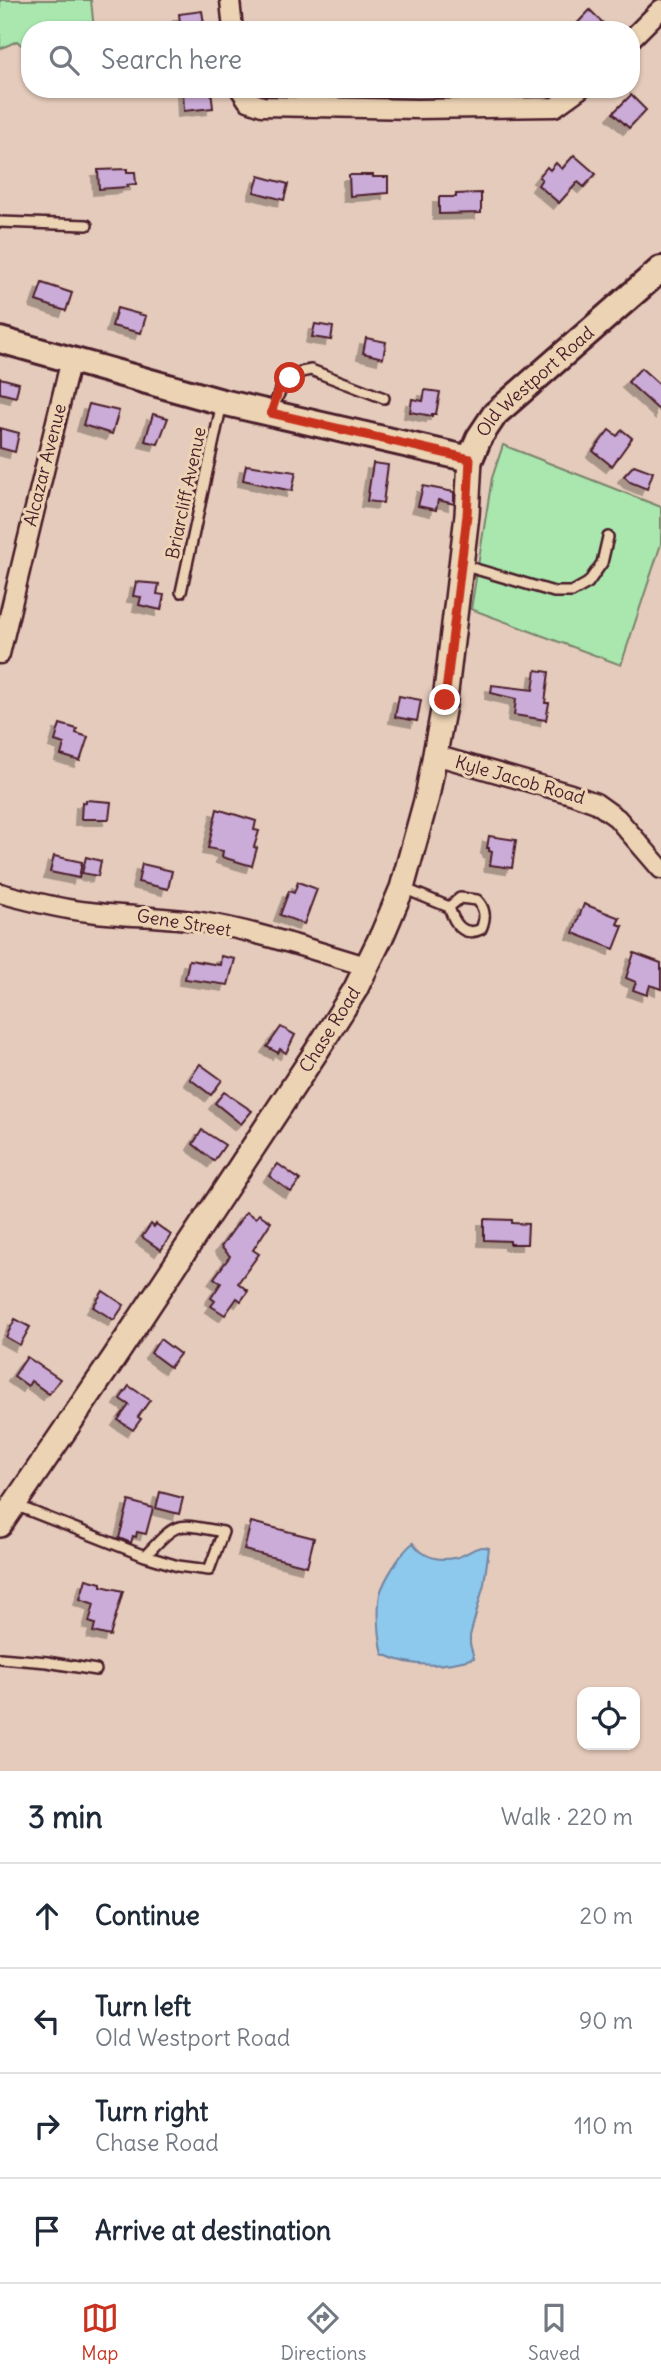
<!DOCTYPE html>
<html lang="en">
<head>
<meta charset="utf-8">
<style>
  :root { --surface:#fff; --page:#f2f2f3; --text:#1f2937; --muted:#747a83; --line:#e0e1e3; --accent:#c8321e }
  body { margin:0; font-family:Delius,sans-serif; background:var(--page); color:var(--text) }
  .controls { position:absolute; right:21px; bottom:21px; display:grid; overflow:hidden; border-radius:14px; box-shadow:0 2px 5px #0004 }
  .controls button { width:63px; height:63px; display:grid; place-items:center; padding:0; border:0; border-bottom:2px solid var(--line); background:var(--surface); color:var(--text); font:35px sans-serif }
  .stop { position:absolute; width:21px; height:21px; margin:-16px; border:5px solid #c8321e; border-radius:50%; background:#fff }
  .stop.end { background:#c8321e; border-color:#fff; box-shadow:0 2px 7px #0008 }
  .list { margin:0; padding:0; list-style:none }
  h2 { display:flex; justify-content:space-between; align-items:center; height:91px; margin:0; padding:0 28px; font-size:30px }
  h2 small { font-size:23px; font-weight:400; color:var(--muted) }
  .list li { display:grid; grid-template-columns:46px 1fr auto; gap:21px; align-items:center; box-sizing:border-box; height:105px; padding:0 28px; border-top:2px solid var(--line) }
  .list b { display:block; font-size:26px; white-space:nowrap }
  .list p { margin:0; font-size:23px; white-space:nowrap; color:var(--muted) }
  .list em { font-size:23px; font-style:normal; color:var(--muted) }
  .icon { flex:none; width:38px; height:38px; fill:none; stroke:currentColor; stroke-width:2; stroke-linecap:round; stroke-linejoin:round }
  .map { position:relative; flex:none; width:661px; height:1771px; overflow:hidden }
  .search { position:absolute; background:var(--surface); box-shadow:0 2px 5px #0004; left:21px; right:21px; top:21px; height:77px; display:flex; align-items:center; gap:18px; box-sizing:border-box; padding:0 24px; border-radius:28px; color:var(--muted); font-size:26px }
  .sheet { height:511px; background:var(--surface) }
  nav { display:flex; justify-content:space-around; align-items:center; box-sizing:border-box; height:98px; border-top:2px solid var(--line); background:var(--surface); font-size:19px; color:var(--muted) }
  nav a { display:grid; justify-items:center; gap:4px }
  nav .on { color:var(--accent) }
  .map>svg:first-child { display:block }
  .green { fill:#a9e7ae; stroke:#7a836c; stroke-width:2 }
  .water { fill:#8dc8ed; stroke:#72849f; stroke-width:2 }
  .building { fill:#cbabd7; stroke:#4a1f2b; stroke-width:2; filter:url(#shadow) }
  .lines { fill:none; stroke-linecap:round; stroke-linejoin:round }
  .service-casing { stroke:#4a1f2b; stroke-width:14 }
  .minor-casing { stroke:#4a1f2b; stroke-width:23 }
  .tertiary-casing { stroke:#4a1f2b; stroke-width:28 }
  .secondary-casing { stroke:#4a1f2b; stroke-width:30 }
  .service { stroke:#ecd3b4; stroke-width:9 }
  .minor { stroke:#ecd3b4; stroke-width:18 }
  .tertiary { stroke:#ecd3b4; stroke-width:23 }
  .secondary { stroke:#ecd3b4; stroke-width:24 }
  .route { stroke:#c8321e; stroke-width:9 }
  .labels { text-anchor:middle; stroke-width:6; stroke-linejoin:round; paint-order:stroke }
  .street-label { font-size:18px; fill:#4a1f2b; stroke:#ecd3b4 }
</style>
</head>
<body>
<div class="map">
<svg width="661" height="1771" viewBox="0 0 661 1771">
  <defs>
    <filter id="shadow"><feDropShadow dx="-6" dy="6" stdDeviation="0" flood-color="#0004"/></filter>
  </defs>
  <rect width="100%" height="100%" fill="#e5cbbb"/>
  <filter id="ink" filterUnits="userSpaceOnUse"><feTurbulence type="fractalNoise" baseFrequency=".0143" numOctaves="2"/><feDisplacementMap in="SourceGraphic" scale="14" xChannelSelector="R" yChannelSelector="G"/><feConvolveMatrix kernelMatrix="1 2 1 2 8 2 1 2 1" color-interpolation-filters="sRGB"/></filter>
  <g filter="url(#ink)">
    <!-- green -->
    <g class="green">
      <path d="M0,0H91L94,30H30V56L29,52L17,41L0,49Z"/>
      <path d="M503,445L661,507V544L621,665L471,609L492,478Z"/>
    </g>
    <!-- water -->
    <path class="water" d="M413,1543C424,1558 439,1562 458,1557C469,1554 477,1544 489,1548L484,1584L470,1636V1644L474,1658C444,1667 412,1668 383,1654C379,1639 377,1609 380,1594C384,1580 401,1552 413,1543Z"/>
    <!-- building -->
    <g class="building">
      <path d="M590,10L603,23L597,30H571Z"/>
      <path d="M202,11L205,30H181L179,14Z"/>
      <path d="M183,89H211L213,108L184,111Z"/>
      <path d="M631,95L646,110L629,128L613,113Z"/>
      <path d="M574,155L596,174L584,187L578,182L559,203L538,185L542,179L539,177L547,167L550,170L556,163L562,169Z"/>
      <path d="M127,169V172H135L136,184L127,185V187L99,189L98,170Z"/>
      <path d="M349,175H373V177H388V193L350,196Z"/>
      <path d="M259,176L288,184L284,200L254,192Z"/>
      <path d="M481,193V213L439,214V197H456V194Z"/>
      <path d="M42,283L72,293L66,311L36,301Z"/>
      <path d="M117,308L146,316L141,333L112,326Z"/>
      <path d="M315,324L333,327L331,340L312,337Z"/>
      <path d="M366,338L386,342L383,358L363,353Z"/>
      <path d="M641,368L661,386V412L628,382Z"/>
      <path d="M0,378L19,383L16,397L0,393Z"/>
      <path d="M425,390L440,392L436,414H432V416L410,412L412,399L423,401Z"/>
      <path d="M89,404L119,411L112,434L83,425Z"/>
      <path d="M153,414L168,418L158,444L145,441Z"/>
      <path d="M0,428L19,433L15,452L0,448Z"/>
      <path d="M609,430L617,436L622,430L632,438L612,466L593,451Z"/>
      <path d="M373,463L388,465L383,503L367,501Z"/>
      <path d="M246,465L296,472L292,491L243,480Z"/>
      <path d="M634,465L653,472L647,489L630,482L624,476Z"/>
      <path d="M423,486L454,492V504L438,500L436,510L418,506Z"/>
      <path d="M136,582L159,584L157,594L164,595L161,610L139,605L141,597L133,596Z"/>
      <path d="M536,670L549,672L545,703H549L546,720L514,715L516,699L491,693L492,685L533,690Z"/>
      <path d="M399,696L421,700L417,721L395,717Z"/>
      <path d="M60,724L77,729L76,733L88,737L80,761L61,755L64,744L55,741Z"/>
      <path d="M86,800L111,802L109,819H81L82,802L86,803Z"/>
      <path d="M217,809L256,821L254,830L259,831L254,847L257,848L252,866L222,857L223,851L208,848Z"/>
      <path d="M489,836L516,840L512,868L490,865L492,852L489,851V848H487Z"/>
      <path d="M54,856L82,862L79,878L50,872Z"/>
      <path d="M86,857L101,861L98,876L82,873Z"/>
      <path d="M142,864L172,871L168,889L138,882Z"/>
      <path d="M298,882L317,889L304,924L280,915L289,891L294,893Z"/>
      <path d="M584,904L620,918L617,924L623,926L614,949L573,933Z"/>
      <path d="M634,953L661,963V989L650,985L647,995L633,990L636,982L626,978Z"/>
      <path d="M221,956L235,959L228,985L185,979L189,960L220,965Z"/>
      <path d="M281,1027L295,1035L286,1053L280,1049L278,1053L267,1047Z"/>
      <path d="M200,1064L222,1080L211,1095L190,1079Z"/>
      <path d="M224,1092L252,1111L241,1124L215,1103Z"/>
      <path d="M202,1130L225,1145L214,1161L193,1144Z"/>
      <path d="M278,1164L300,1180L291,1192L269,1176Z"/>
      <path d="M246,1212L256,1218L259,1214L271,1222L253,1250L259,1254L238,1283L248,1291L241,1301L237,1298L225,1315L211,1306L215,1301L211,1298L221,1283L214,1278L230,1256L221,1247Z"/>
      <path d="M484,1219L512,1220V1223L528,1224L527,1244H510V1241L484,1240Z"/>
      <path d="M151,1224L154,1227L156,1224L171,1235L161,1250L142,1237Z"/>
      <path d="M103,1291L124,1305L114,1320L93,1307Z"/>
      <path d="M15,1319L30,1327L20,1345L6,1337Z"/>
      <path d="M160,1339L180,1354L170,1367L151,1353Z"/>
      <path d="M27,1357L60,1379L49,1394L31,1381L28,1386L14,1376Z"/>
      <path d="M129,1386L150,1400L138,1417L141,1419L133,1430L118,1420L129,1405L120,1399Z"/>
      <path d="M160,1492L183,1498L179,1514L156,1508Z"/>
      <path d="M129,1501L153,1508L146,1534L137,1532L136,1537L133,1536L131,1543L119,1538Z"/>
      <path d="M251,1522L314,1538L307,1566L244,1550Z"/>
      <path d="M86,1579L101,1583V1586L123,1591L110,1636L93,1632L95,1624L89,1622L94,1604L80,1599Z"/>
    </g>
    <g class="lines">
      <defs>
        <g id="service">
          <path d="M0,222L87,225"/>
          <path d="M272,412C279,390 286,373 311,370L384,398"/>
          <path d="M462,565L554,592H572L588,583L602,563L608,537"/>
          <path d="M181,592L222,403"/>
          <path d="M403,888L449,907C454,923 463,938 481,929C486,918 485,908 477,900L460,898L449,907"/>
          <path d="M15,1505L145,1556C179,1520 175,1523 223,1532L209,1570L178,1566L145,1556"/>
          <path d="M0,1658L47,1662L96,1670"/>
        </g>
        <g id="minor">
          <path d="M230,0L233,30"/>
          <path d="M631,39L661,9"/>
          <path d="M240,89L248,101L262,106L417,109L555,107L580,89"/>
          <path d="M0,654L71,359"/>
          <path d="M435,755L571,794L596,803L617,818L661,869"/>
          <path d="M0,893C29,901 59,909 89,912C126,917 164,916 201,922C257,931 312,950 366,966"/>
        </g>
        <g id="tertiary">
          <path id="s1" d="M0,1525L114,1358L316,1052L355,990L383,933L402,888L427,797L445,700L467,515L470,459"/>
        </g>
        <g id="secondary">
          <path id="s2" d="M0,340L222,402L470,459L479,438L495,414L661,269"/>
        </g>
      </defs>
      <!-- service casing -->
      <use href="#service" class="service-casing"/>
      <!-- minor casing -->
      <use href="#minor" class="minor-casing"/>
      <!-- tertiary casing -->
      <use href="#tertiary" class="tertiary-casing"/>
      <!-- secondary casing -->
      <use href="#secondary" class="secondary-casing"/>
      <!-- service -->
      <use href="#service" class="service"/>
      <!-- minor -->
      <use href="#minor" class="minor"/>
      <!-- tertiary -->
      <use href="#tertiary" class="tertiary"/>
      <!-- secondary -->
      <use href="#secondary" class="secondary"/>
    </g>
  </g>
  <g class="lines" filter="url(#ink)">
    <!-- route -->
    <path class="route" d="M290,378L279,389L271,413L470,459L467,515L445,700"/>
  </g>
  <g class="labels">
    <!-- street labels -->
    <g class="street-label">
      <text dy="6" stroke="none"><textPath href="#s2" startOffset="588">Old Westport Road</textPath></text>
      <text transform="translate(45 465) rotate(-76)" y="6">Alcazar Avenue</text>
      <text transform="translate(186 493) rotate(-78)" y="6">Briarcliff Avenue</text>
      <text transform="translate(520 780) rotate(16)" y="6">Kyle Jacob Road</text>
      <text transform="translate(184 923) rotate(9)" y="6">Gene Street</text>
      <text dy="6" stroke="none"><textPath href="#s1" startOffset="595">Chase Road</textPath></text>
    </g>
  </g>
</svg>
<div class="controls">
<button><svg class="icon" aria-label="locate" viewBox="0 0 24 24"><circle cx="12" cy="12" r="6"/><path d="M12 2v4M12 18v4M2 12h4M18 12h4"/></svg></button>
</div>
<div class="stop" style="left:290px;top:378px"></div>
<div class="stop end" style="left:445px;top:700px"></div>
<div class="search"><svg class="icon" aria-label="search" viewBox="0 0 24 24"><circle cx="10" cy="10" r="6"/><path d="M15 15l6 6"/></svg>Search here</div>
</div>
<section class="sheet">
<h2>3 min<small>Walk · 220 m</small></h2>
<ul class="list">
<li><svg class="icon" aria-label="ahead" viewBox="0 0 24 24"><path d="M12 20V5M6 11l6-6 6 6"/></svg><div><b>Continue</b></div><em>20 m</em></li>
<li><svg class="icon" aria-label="left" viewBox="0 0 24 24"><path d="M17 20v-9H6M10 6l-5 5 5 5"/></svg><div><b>Turn left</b><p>Old Westport Road</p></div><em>90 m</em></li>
<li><svg class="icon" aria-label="right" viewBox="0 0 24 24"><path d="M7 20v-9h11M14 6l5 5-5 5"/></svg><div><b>Turn right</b><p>Chase Road</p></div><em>110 m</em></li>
<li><svg class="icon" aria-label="arrive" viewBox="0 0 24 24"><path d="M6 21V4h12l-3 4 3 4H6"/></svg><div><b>Arrive at destination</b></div></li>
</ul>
</section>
<nav>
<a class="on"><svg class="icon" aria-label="map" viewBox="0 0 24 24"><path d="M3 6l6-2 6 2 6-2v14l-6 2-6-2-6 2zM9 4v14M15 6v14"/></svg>Map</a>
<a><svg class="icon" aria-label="directions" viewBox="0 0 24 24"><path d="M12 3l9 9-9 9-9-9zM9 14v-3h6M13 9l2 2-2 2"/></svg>Directions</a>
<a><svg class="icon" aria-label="saved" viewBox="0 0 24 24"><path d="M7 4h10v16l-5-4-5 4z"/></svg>Saved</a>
</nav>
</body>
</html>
